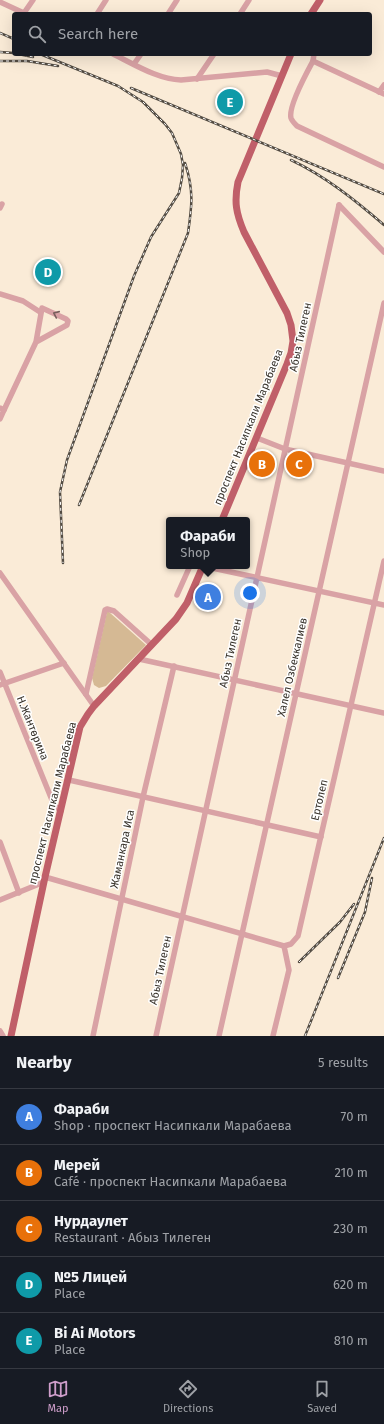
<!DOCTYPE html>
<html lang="en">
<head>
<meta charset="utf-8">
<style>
  :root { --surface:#171b24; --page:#20242c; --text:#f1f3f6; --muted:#9ea1a6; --line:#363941; --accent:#cf9ecb }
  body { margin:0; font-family:"Fira Sans",sans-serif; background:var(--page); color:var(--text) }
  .you { position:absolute; left:250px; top:593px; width:14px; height:14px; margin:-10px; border:3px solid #fff; border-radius:50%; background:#1a73e8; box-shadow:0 0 0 6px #1a73e833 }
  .badge { display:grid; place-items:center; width:26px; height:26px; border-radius:50%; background:var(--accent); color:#fff; font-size:13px; font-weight:700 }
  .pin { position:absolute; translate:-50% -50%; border:2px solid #fff; box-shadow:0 1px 4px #0006 }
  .popup { position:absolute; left:166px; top:517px; width:84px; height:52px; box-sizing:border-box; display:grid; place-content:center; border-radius:4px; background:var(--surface); filter:drop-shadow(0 1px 3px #0005); font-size:13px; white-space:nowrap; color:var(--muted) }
  .popup b { font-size:15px; color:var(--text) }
  .popup::after { content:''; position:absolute; left:50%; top:100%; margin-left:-8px; border:8px solid transparent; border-top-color:var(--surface) }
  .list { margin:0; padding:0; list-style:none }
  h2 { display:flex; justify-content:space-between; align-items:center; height:52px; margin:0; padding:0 16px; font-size:17px }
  h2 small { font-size:13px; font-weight:400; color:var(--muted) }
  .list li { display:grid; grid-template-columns:26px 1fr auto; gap:12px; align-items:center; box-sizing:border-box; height:56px; padding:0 16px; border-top:1px solid var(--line) }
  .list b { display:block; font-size:15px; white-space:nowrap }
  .list p { margin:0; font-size:13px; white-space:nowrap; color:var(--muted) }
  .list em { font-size:13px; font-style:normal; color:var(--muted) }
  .icon { flex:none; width:22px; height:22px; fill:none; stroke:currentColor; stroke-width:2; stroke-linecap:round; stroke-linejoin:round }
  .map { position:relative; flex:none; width:384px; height:1036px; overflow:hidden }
  .search { position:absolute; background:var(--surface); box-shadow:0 4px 16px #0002; left:12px; right:12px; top:12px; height:44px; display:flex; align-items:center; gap:10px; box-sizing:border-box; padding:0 14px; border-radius:4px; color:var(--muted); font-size:15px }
  .sheet { height:332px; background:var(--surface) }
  nav { display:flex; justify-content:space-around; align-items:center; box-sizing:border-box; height:56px; border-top:1px solid var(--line); background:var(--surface); font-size:11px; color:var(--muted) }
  nav a { display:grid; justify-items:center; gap:2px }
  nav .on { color:var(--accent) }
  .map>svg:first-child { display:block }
  .green { fill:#d5b994 }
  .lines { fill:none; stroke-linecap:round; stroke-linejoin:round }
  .minor { stroke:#d9a2a5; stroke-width:5.5 }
  .major { stroke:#c05f69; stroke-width:7 }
  .rail-casing { stroke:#524b42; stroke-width:2.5 }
  .rail { stroke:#fff; stroke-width:1; stroke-dasharray:3; stroke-linecap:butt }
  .oneway { stroke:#785f5c }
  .labels { text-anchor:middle; stroke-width:3; stroke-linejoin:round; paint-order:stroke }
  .street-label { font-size:11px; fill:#38332b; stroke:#fff }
</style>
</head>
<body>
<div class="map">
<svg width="384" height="1036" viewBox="0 0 384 1036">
  <rect width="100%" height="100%" fill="#faebd7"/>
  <!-- green -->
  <path class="green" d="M107,612H109L146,645L106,686L99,688L94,685L92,678Z"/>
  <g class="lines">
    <!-- minor -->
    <g class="minor">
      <path d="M0,2L26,14"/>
      <path d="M24,13L33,0"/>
      <path d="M97,14L106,0"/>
      <path d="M168,14L177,0"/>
      <path d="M240,14L249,0"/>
      <path d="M113,54C134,64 157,79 181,80L267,72L282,76"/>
      <path d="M314,54L313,61L384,94"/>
      <path d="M313,61C307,72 288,107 291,118C292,121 295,124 297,126L384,167"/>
      <path d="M134,64L141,54"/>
      <path d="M197,79L214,54"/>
      <path d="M379,92L384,85"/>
      <path d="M339,205L384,252"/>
      <path d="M0,208L2,204"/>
      <path d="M0,294L23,301L40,312"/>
      <path d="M0,408L4,410L0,419"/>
      <path d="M4,410L36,342L42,308L66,319L68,321L67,325L36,342"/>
      <path d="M257,438L285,449L384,471"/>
      <path d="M203,566L384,605"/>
      <path d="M0,573L94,706"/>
      <path d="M177,595L190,566"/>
      <path d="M139,659L384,713"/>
      <path d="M0,672L54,805L61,811"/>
      <path d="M0,685L64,663"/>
      <path d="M86,694L105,610L107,609L114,611L152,645"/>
      <path d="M69,780L321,837"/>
      <path d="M0,842L19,893"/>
      <path d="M45,877L284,946"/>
      <path d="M0,900L44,882"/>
      <path d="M0,1031L3,1036"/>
      <path d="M93,1036L143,797L174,666"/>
      <path d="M156,1036L339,205"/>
      <path d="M219,1036L384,303"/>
      <path d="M273,1036L289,970L284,946L291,944L298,936L384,561"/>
    </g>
    <!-- major -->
    <g class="major">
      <path d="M311,14L320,0"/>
      <path d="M222,520L287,364L291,353L293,341L291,325L287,313L244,232C236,213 234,202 238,182L291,54"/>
      <path d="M11,1036L45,877L80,727L88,714L94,706L176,619L187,603L203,566"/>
    </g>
    <defs>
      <g id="rail">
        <path d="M0,33L14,39"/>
        <path d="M0,52L14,53"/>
        <path d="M18,54L33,57"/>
        <path d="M40,54L118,86L143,102L165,124L172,133L181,154L183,165L182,178L179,193L151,237L134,276L67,460L60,492L63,563"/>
        <path d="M0,61H27L58,66"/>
        <path d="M131,88L384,194"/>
        <path d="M291,160C325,176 355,200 384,225"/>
        <path d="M79,505L188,233C192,206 194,190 185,163"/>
        <path d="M299,962L340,922L354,904"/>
        <path d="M338,978L365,912L372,878"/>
        <path d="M305,1036L384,838"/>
      </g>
    </defs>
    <!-- rail casing -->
    <use href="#rail" class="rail-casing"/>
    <!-- rail -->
    <use href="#rail" class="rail"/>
  </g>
  <!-- one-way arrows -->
  <defs><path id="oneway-chevron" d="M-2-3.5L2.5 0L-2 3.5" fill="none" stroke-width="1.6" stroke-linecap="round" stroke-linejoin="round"/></defs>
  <use class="oneway" href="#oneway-chevron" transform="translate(56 314) rotate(-156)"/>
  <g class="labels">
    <!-- street labels -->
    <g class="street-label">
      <text transform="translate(300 337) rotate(-78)" y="4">Абыз Тилеген</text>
      <text transform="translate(248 427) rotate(-68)" y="4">проспект Насипкали Марабаева</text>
      <text transform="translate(230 653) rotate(-78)" y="4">Абыз Тилеген</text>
      <text transform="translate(292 667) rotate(-77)" y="4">Халел Озбеккалиев</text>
      <text transform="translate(33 728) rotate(68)" y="4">Н.Жантөрина</text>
      <text transform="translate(319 800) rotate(-77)" y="4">Ертолеп</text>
      <text transform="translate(52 803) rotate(-76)" y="4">проспект Насипкали Марабаева</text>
      <text transform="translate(122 849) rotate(-78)" y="4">Жаманкара Иса</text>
      <text transform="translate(160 970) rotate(-78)" y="4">Абыз Тилеген</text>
    </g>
  </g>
</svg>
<div class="you"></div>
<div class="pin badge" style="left:208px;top:597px;background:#3f7fe0">A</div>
<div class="popup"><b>Фараби</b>Shop</div>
<div class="pin badge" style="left:262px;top:464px;background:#e8710a">B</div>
<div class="pin badge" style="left:299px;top:464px;background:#e8710a">C</div>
<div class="pin badge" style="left:48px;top:272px;background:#0f9aa8">D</div>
<div class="pin badge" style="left:230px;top:102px;background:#0f9aa8">E</div>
<div class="search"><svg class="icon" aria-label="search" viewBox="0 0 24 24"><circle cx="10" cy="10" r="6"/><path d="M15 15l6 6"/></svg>Search here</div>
</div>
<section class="sheet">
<h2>Nearby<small>5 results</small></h2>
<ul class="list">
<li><span class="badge" style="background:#3f7fe0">A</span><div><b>Фараби</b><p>Shop · проспект Насипкали Марабаева</p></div><em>70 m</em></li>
<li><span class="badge" style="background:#e8710a">B</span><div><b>Мерей</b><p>Café · проспект Насипкали Марабаева</p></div><em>210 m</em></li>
<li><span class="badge" style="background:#e8710a">C</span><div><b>Нурдаулет</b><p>Restaurant · Абыз Тилеген</p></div><em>230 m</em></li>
<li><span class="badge" style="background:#0f9aa8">D</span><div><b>№5 Лицей</b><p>Place</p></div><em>620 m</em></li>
<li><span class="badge" style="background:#0f9aa8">E</span><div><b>Bi Ai Motors</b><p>Place</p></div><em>810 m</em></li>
</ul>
</section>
<nav>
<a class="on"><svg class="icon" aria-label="map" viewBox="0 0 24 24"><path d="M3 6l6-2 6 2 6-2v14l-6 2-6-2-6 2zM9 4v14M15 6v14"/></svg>Map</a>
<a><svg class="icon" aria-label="directions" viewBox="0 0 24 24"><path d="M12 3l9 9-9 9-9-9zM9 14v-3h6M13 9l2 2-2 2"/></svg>Directions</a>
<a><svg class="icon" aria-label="saved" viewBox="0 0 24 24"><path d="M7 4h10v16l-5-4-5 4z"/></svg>Saved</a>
</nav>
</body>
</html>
